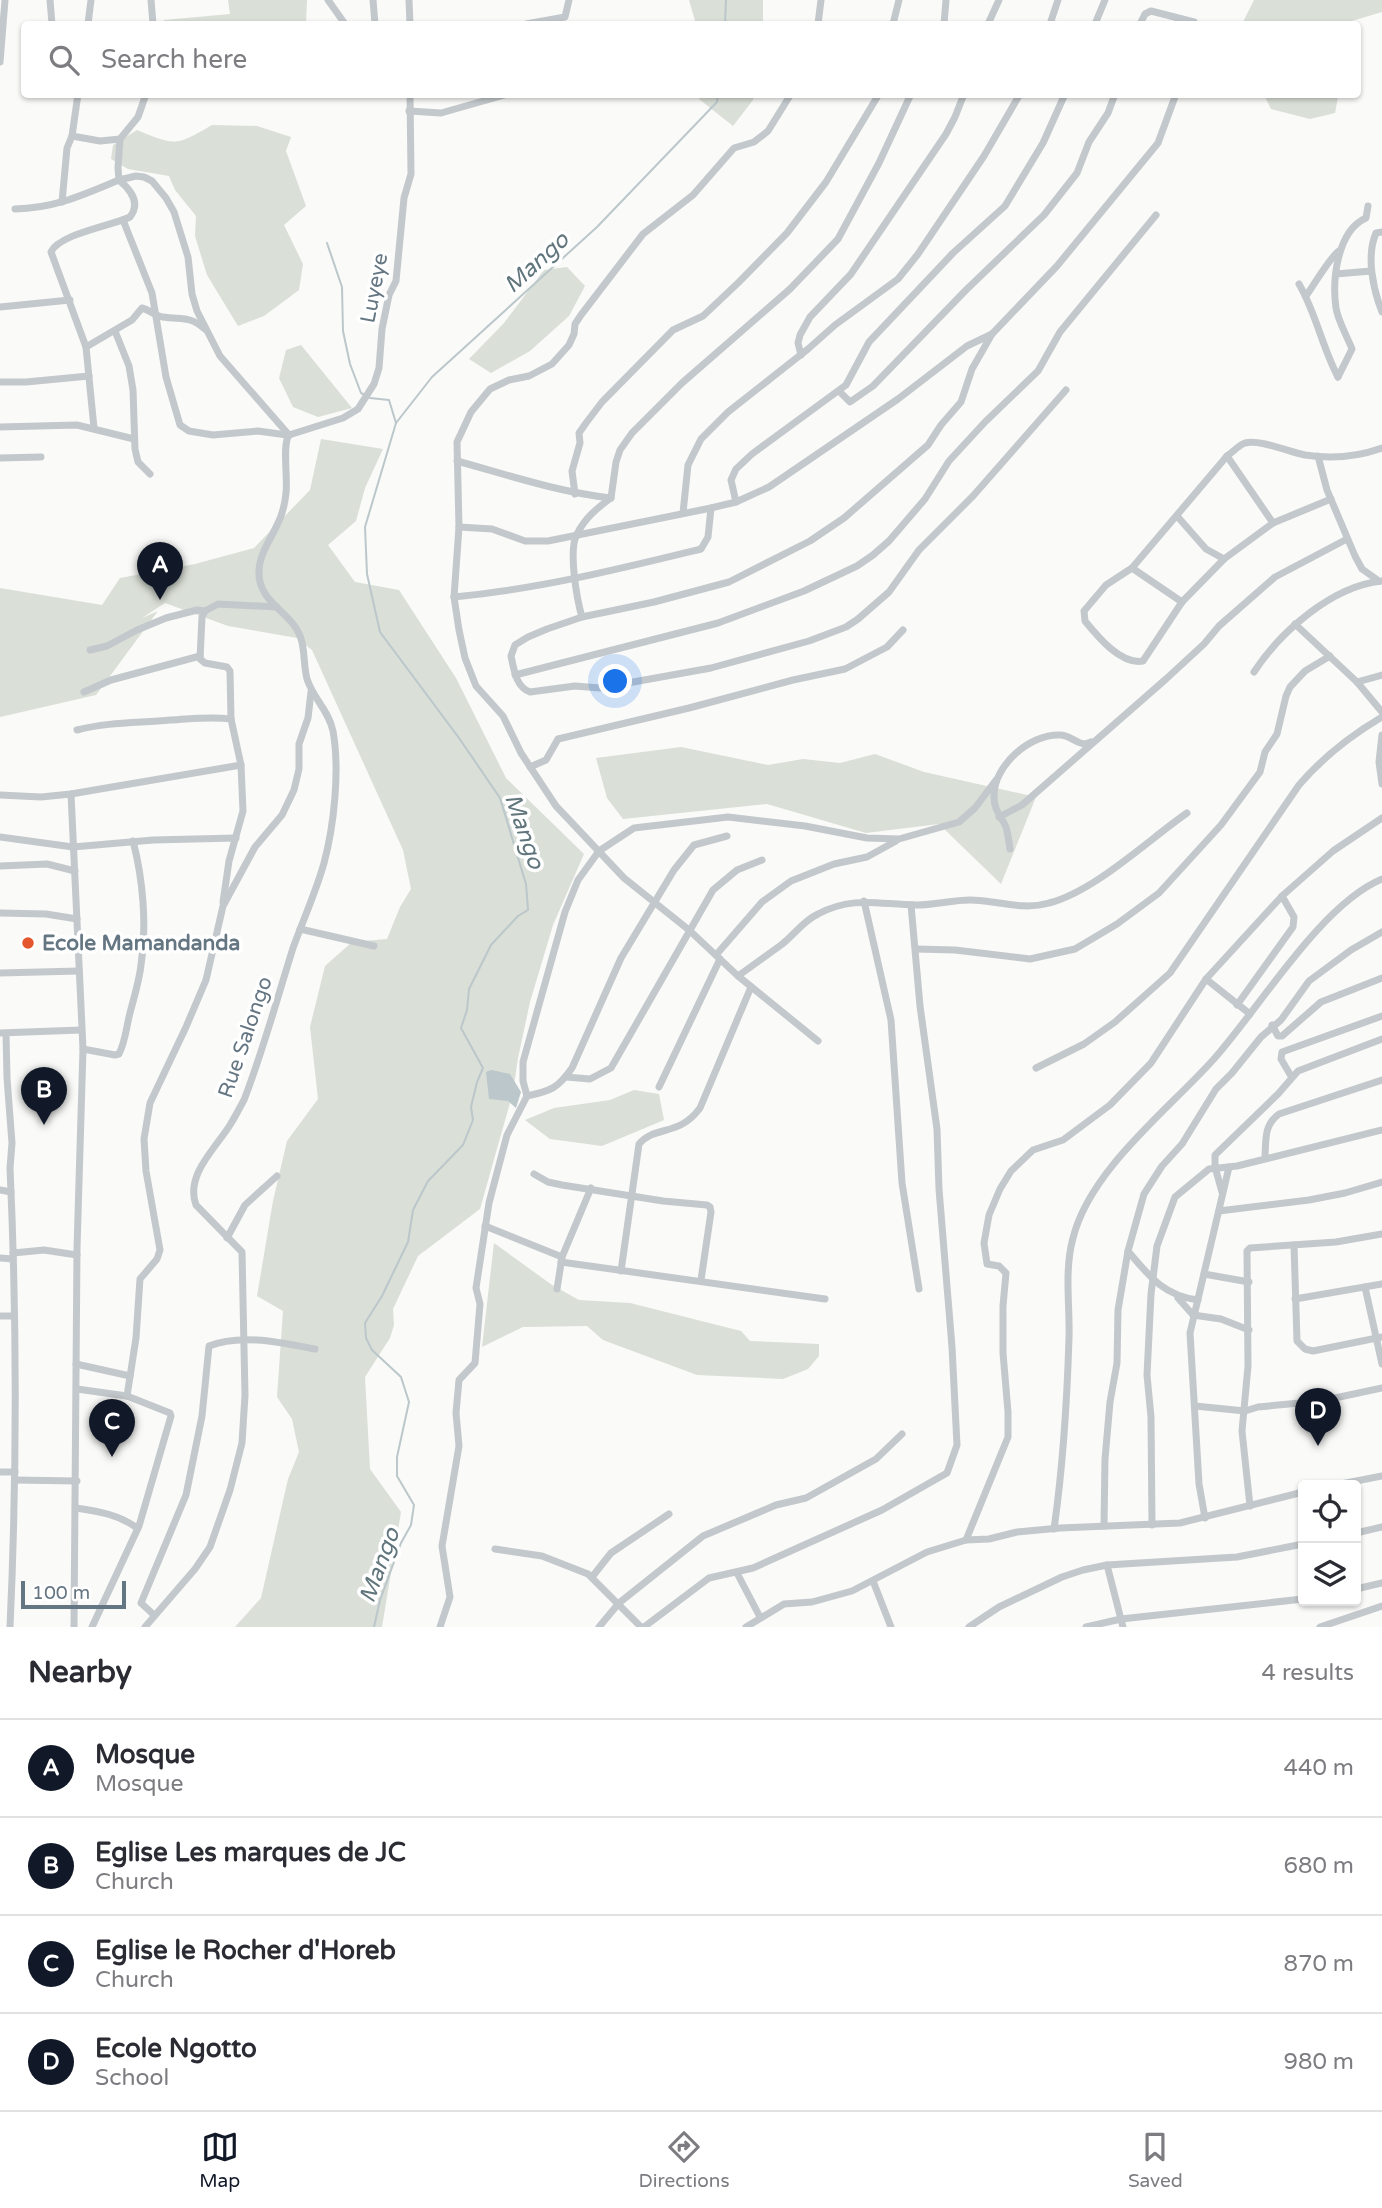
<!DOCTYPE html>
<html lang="en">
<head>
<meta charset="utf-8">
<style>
  :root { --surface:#fff; --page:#f7f7f7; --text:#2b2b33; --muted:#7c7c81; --line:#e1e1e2; --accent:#111827 }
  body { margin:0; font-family:"Varela Round",sans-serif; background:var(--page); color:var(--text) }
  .controls { position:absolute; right:21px; bottom:21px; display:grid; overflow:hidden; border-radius:7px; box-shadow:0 2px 5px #0004 }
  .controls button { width:63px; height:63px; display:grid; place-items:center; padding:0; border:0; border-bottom:2px solid var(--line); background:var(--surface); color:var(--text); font:35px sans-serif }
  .scale { position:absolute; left:21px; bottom:18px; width:105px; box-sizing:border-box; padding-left:7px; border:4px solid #657683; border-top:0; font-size:19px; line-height:24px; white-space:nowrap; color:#657683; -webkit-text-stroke:5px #fff; paint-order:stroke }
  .you { position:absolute; left:616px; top:682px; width:24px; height:24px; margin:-18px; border:5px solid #fff; border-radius:50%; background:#1a73e8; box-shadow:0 0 0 10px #1a73e833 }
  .badge { display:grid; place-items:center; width:46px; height:46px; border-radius:50%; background:var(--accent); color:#fff; font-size:23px; font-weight:700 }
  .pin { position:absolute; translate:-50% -58px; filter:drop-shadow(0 2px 4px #0008) }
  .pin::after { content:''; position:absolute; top:37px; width:24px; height:21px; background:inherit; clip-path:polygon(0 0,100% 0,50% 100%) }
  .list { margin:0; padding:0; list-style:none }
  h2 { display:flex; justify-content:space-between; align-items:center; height:91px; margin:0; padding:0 28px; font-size:30px }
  h2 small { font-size:23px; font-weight:400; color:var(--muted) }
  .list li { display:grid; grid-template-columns:46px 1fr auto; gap:21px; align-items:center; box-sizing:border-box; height:98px; padding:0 28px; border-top:2px solid var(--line) }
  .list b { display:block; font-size:26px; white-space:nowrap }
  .list p { margin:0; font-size:23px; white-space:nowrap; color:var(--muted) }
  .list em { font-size:23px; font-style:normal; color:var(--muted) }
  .icon { flex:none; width:38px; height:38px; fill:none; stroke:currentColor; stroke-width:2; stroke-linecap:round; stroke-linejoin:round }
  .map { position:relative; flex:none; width:1382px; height:1627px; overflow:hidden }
  .search { position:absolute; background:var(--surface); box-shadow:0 2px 5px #0004; left:21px; right:21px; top:21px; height:77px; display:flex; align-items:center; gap:18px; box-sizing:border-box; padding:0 24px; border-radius:7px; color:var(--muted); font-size:26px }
  .sheet { height:483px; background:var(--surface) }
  nav { display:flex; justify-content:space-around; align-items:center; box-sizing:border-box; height:98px; border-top:2px solid var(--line); background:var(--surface); font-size:19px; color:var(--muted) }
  nav a { display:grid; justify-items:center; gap:4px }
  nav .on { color:var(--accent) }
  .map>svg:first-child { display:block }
  .green { fill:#dadfd7 }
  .water { fill:#bbc7cb }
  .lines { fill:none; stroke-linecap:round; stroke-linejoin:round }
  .stream { stroke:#bbc7cb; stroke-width:2 }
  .minor { stroke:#c3c8cc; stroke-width:7 }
  .poi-dot { fill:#e4572e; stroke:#fff; stroke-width:2.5 }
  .labels { text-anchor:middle; stroke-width:7; stroke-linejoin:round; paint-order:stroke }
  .street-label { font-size:21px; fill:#657683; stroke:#fff }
  .poi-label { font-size:21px; font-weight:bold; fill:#657683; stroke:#fff; text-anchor:start }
  .water-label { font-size:23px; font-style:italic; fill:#60757c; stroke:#fff }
</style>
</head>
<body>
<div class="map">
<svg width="1382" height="1627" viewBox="0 0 1382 1627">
  <rect width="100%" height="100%" fill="#fafaf8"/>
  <!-- green -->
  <g class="green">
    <path d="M228,0H307L306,24H163L164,20L230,14Z"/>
    <path d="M689,0H763V24H696Z"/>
    <path d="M1254,0H1382V12L1342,24H1242Z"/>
    <path d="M700,95V94L754,95L753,100L733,126L699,99Z"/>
    <path d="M1337,95L1338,97L1335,113L1310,119L1271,109L1264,95Z"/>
    <path d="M212,125L257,126L291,137L286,151L306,206L284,225L303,264L299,290L264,316L238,326L207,275L195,236L196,216L175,190L169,176L128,169L111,159L113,145L137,130C176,146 176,146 212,125Z"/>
    <path d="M567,267L585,286L569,316L530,351L491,373L469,359L504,323L544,270Z"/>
    <path d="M301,345L352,408L318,417L293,407L279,378L286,350Z"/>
    <path d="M321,439L383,449L365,488L356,521L328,545L355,582L399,590L456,678L506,778L584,854L553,925L530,1002L518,1058L513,1092L480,1209L418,1256L393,1309L394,1325L390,1338L365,1377L370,1469L401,1512L382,1627H235L261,1598L288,1479L299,1452L292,1419L277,1397L283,1311L257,1296L273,1201L287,1141L318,1099L310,1027L325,966L352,942L387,939L400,907L411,889L403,850L312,650L297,638L228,626L165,603L142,618L158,611L96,695L0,717V588L102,605L120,578L195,564L254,548L310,490Z"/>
    <path d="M681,747L768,765L803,759L840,763L875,754L924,772L1036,797L1001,884L939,824L866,833L767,804L623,819L607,798L596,758Z"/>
    <path d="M634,1090L659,1094L664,1120L602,1146L550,1139L525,1120L554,1108L610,1100Z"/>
    <path d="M494,1243L552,1285L579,1300L630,1303L741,1331L750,1341L819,1344V1356L808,1369L783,1379L697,1375L603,1340L587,1326L523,1327L482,1347Z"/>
  </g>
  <!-- water -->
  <path class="water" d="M491,1070L510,1074L521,1092L516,1108L508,1101L489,1099L486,1072Z"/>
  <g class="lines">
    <!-- stream -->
    <g class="stream">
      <path d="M725,24L726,0"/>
      <path d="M327,243L342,287L343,331L350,364L361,393L365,395"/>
      <path d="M370,398L389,400L396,423"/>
      <path d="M374,1627L380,1600L401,1543L411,1525L414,1505L397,1476V1457L409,1402L401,1377L372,1350L366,1338L365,1323L382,1296L408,1242L413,1210L428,1181L463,1145L473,1120L471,1107L477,1082L483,1068L461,1028L467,1010L469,989L491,945L518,916L528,910L526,884L500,798L459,738L380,632L367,574L365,527L396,423L432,377L597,227L717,102L718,94"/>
    </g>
    <!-- minor -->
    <g class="minor">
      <path d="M50,0L52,24"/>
      <path d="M151,0L153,24"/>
      <path d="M328,0L345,24"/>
      <path d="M373,0L375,24"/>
      <path d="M409,0L410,24"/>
      <path d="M88,24L91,0"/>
      <path d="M526,24L565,17L569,0"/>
      <path d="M818,24L821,0"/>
      <path d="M893,24L899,0"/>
      <path d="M944,24L946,0"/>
      <path d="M988,24L999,0"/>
      <path d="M1050,24L1058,0"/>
      <path d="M1095,24L1105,0"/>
      <path d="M1140,24L1145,14L1151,11L1194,22L1193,24"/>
      <path d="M0,62L5,0"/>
      <path d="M791,94L768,131L754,142L734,148L693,195L643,234L581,315L575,324L574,334L569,345L552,364L529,376L509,380L490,389L471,412L457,442L459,527L454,597L459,630L465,658L476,686L503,716L521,753L556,806L624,878L689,930L738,976L818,1041"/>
      <path d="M409,111L441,113L508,94"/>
      <path d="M72,136L78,94"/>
      <path d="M120,139L118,168L119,180L136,176L144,177L152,181L166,198L174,212L188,257L192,294L197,311L220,356L289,435"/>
      <path d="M62,202L67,148L72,136L100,141L120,139L138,117L146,94"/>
      <path d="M15,209C56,208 82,195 119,180C131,190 141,203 130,217C111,226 59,234 51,252L86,347L94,428"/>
      <path d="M123,220L152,293L166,377L180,425L189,431L213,435L258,431L287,435"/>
      <path d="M1382,232L1376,233C1366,256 1373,289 1382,312"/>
      <path d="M1336,274L1371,271"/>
      <path d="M1299,284C1316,313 1322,347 1338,377"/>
      <path d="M1306,296C1314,285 1330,257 1339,251"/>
      <path d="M0,307L70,300"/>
      <path d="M115,331L129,366L133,390L135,449L138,462L150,474"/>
      <path d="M992,334L972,369L961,402L941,425L928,445L844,518L810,541L729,582L654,602L582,617L547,629L528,637L515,645L511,656C514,670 516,687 530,692L575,686L600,688L711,668L809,641L846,627L858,619L889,592L919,550L973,496L1066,390"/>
      <path d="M86,347L132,320L142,308C150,310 155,316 163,317C183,320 189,315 206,330"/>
      <path d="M801,355L798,343L800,335L810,317L851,274L946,134L955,117L964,94"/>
      <path d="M1338,377L1352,349C1347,336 1338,321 1336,308C1332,280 1337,231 1366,218L1368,206"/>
      <path d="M0,382H26L89,376"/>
      <path d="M839,391L850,402L873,386L966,290L1044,215L1077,173L1089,142L1108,113L1115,94"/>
      <path d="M0,427L77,425L134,439"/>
      <path d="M289,435L343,418L358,409L374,384L379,368L382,329L389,295L396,281L404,198L411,174L410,94"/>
      <path d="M1227,456L1273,523"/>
      <path d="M1318,456L1327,490L1355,556L1362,569L1379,581"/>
      <path d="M0,458L41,457"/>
      <path d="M457,461C508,475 558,492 611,498"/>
      <path d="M575,494L572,471L580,443L579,433L586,423L602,402L673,330L703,316L739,282L787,233L826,182L879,94"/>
      <path d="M1331,499L1273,523L1224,559L1182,602L1143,661C1121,665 1098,637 1085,621L1084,611L1106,585L1132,568L1227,456C1233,452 1239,445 1245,443C1260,439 1289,452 1305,455C1332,459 1357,457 1382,448"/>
      <path d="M736,502L731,480L736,469L752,454L846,385L869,342L953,253L1005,206L1043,143L1065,94"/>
      <path d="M683,513L688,465L701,439L728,412L808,349L835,325L898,279L918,254L984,156L1020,94"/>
      <path d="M1177,516L1206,549L1224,559"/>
      <path d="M459,527L492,529L525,541H548L711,508L736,502L769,487L898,399L967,346L992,334L1057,266L1158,143L1176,94"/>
      <path d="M1132,568L1182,602"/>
      <path d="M454,597C539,589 619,569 701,549L708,537L711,508"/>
      <path d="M205,611L202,617L200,659L205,663L227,667L230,671L231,719L241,765L243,811L229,861L223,902"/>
      <path d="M582,617C577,600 568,550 577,534C585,518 597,508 611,498L616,462L620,450L632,433L682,383L790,289L838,239L879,163L911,94"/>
      <path d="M1295,624L1357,682L1382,712"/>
      <path d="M90,650L107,646L137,630L166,618L197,610L205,611L218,604L277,607"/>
      <path d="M1254,672C1280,632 1332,586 1382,581"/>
      <path d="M515,675L718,623L804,591L857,566L873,555L889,541L925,499L949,461L985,422L1038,371L1060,332L1156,215"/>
      <path d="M1357,682L1382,675"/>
      <path d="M84,692L111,680L200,656"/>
      <path d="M77,730C108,722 139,723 170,720C191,719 210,716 231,719"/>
      <path d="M1382,735L1379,762L1382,784"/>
      <path d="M530,767L546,760L558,739L689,708L793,680L845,669L887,647L903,630"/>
      <path d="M71,794L83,1049L77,1248L74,1627"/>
      <path d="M0,795L41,797L71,794L241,765"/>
      <path d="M999,817L1022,805L1166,679L1204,644L1219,626L1275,577L1347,539"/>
      <path d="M0,837L73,847L153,840L236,838"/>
      <path d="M1010,849C1009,842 1008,834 1006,827C1001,816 994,810 994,797C993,766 1030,733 1061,735C1073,736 1079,748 1091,742"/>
      <path d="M0,866L47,864L75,871"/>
      <path d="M864,901L891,1020L902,1183L919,1289"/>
      <path d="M0,913L46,914L77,919"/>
      <path d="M300,929L374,946"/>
      <path d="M916,949L955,950L1030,959L1075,949L1117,924L1159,893L1221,825L1260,772L1265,752L1277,734L1286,696L1290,687L1305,671L1330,656"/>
      <path d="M716,955L762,902L791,881L834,864L867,857L896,841"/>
      <path d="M0,973L79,971"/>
      <path d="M738,976C752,966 767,955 781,945C794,935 803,921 818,914C854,895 880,905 917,905C935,905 952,900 970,900C997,900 1022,911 1049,903C1095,891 1148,840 1187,813"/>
      <path d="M1206,979L1250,1014"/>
      <path d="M1237,1005L1293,927L1294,917L1282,896"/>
      <path d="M1272,1025L1278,1036H1282L1321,1002L1382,978"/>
      <path d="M0,1033L81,1030"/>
      <path d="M6,1034L7,1078L12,1143L10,1168C17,1321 17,1474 10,1627"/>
      <path d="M83,1049L115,1055L119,1054C125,1042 126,1030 129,1017C133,1000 139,983 141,965C147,925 143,879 133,841"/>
      <path d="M1036,1068L1084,1044L1115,1022L1170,973L1299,785C1323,757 1350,736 1382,717"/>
      <path d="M1291,1076L1281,1059L1282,1052L1382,1016"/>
      <path d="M566,1077L590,1079L611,1068L713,890L737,870L762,860"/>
      <path d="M659,1087L720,959"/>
      <path d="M527,1096C551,1091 558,1088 572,1068L621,958L674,870L694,845L727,836"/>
      <path d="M1265,1157C1266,1139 1264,1125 1279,1114L1382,1080"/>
      <path d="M534,1174L548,1182L562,1185L663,1201L707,1205L710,1207L711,1212L701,1280"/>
      <path d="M0,1190L11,1192"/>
      <path d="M1222,1192L1215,1167V1155L1278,1094L1298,1071L1382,1039"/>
      <path d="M1219,1211L1309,1200L1345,1193L1382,1182"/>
      <path d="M485,1226L562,1257"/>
      <path d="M227,1238L245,1205L277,1176"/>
      <path d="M1294,1245L1297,1341L1305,1349L1313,1351L1382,1337"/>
      <path d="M1128,1251C1149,1276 1164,1296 1198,1300"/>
      <path d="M13,1253L44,1250L77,1255"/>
      <path d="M0,1258L13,1259"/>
      <path d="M561,1262L825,1299"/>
      <path d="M621,1271L639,1144C655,1125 679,1137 700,1108L751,987"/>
      <path d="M1204,1274L1249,1282"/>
      <path d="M1365,1287L1382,1364"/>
      <path d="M557,1289L562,1257L591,1188"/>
      <path d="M1178,1298L1193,1315L1221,1319L1249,1330"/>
      <path d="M1295,1299L1382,1284"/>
      <path d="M0,1316H14"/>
      <path d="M76,1364L130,1376"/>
      <path d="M77,1389L127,1396L170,1413L171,1416L139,1526L92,1627"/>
      <path d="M127,1396L136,1338L140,1279L157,1259L160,1250L146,1171L144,1139L150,1103L186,1027L206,980L223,906L255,847L282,815L294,790L299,769V744L308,718L311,692"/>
      <path d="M1195,1406L1245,1411L1258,1407L1321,1401L1382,1388"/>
      <path d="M0,1472H15"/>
      <path d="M15,1480L77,1481"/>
      <path d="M1336,1485L1382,1476"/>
      <path d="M1250,1506L1242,1431L1248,1366L1247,1251L1250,1248L1336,1242L1382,1234"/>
      <path d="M76,1508C98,1511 120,1515 137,1528"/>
      <path d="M1205,1518L1199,1484L1190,1333L1229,1167"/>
      <path d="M1152,1525L1151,1417L1147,1375L1151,1294L1157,1246L1175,1197L1209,1169L1237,1166L1382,1130"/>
      <path d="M1104,1526L1105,1459L1110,1402L1117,1363L1118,1310L1128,1251L1144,1194L1162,1166L1182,1144L1216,1089L1232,1073L1261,1037L1281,1020L1309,981L1351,950L1382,932"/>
      <path d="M1054,1529C1063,1466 1067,1403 1069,1338C1070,1305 1064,1271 1073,1238C1090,1170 1167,1111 1213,1060C1259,1009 1320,905 1382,879"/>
      <path d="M1356,1533L1382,1527"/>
      <path d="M966,1540L1008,1437V1412L1003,1353V1306L1006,1273L999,1266L987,1264L984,1243L989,1215L1000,1189L1011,1171L1033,1150L1063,1140L1110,1105L1151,1063L1206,979L1282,896L1333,851L1382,818"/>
      <path d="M495,1549L542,1556L588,1574L641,1627"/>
      <path d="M1107,1565L1123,1627"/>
      <path d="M737,1573L760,1617"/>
      <path d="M592,1577L611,1553L669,1514"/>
      <path d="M873,1581L891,1627"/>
      <path d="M1356,1589L1382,1583"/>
      <path d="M154,1615L141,1603L186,1495L202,1416L209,1346C241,1333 283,1343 315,1349"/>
      <path d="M145,1627L195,1569L210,1547L230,1490L242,1443L245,1395L242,1252L196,1205C185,1175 215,1149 230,1125C235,1117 239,1109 244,1100C263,1051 277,999 293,948C303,920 316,892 324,863C334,826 340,770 333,731C329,711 313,698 307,679C302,659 307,641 293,624C279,607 258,596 259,572C259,554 271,539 278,523C283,513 285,503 286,493C288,479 282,444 289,435"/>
      <path d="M440,1627L450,1597L442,1546L459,1446L456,1413L459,1380L475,1363L480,1304L476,1288L489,1203L507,1135L527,1096L523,1081V1062L565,912L578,880L599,851L634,828L728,817L805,826L867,838L899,839L959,822L975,808L996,780"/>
      <path d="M599,1627L619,1603L703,1536L776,1505L806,1498L876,1459L902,1434"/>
      <path d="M644,1627L709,1578L753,1568L882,1510L947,1473L957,1445L952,1347L939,1189L937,1129L920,1006L911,905"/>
      <path d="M746,1627L784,1604L812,1602L852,1591L927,1552L966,1540L989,1539L1017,1532L1060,1528L1180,1523L1303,1492"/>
      <path d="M969,1627L999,1607L1062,1577L1083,1570L1107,1565L1237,1557L1303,1544"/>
      <path d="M1086,1627L1121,1619L1303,1599"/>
      <path d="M1320,1627L1382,1606"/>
    </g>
  </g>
  <!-- markers -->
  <circle class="poi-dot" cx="28" cy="943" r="7"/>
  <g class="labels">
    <!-- street labels -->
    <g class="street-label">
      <text transform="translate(374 288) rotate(-79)" y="7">Luyeye</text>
      <text transform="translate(245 1037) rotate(-71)" y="7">Rue Salongo</text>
    </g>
    <!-- poi labels -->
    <g class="poi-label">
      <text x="42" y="950">Ecole Mamandanda</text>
    </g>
    <!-- water labels -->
    <g class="water-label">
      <text transform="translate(536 262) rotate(-42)" y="8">Mango</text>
      <text transform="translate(525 831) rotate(71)" y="8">Mango</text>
      <text transform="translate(379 1565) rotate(-70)" y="8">Mango</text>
    </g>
  </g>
</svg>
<div class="controls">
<button><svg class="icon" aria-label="locate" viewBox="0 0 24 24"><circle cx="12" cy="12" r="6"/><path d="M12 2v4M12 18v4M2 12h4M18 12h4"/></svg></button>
<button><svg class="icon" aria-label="layers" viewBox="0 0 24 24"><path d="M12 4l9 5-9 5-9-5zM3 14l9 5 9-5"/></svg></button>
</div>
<div class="scale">100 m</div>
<div class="you"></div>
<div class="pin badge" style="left:160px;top:600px">A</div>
<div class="pin badge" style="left:44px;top:1125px">B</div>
<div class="pin badge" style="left:112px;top:1457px">C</div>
<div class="pin badge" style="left:1318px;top:1446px">D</div>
<div class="search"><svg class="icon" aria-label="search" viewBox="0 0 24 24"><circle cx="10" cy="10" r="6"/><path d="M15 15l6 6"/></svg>Search here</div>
</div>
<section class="sheet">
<h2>Nearby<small>4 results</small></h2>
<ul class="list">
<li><span class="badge">A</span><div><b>Mosque</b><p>Mosque</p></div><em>440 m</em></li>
<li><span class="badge">B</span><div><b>Eglise Les marques de JC</b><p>Church</p></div><em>680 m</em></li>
<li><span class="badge">C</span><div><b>Eglise le Rocher d'Horeb</b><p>Church</p></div><em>870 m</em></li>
<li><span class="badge">D</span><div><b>Ecole Ngotto</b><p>School</p></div><em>980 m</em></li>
</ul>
</section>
<nav>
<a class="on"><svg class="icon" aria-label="map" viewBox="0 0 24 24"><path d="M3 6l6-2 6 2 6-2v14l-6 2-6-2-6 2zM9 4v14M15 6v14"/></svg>Map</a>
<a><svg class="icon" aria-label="directions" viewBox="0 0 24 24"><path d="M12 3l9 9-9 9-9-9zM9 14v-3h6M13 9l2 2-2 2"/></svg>Directions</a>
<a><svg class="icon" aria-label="saved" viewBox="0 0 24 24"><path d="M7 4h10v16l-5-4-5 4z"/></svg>Saved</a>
</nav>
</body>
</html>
